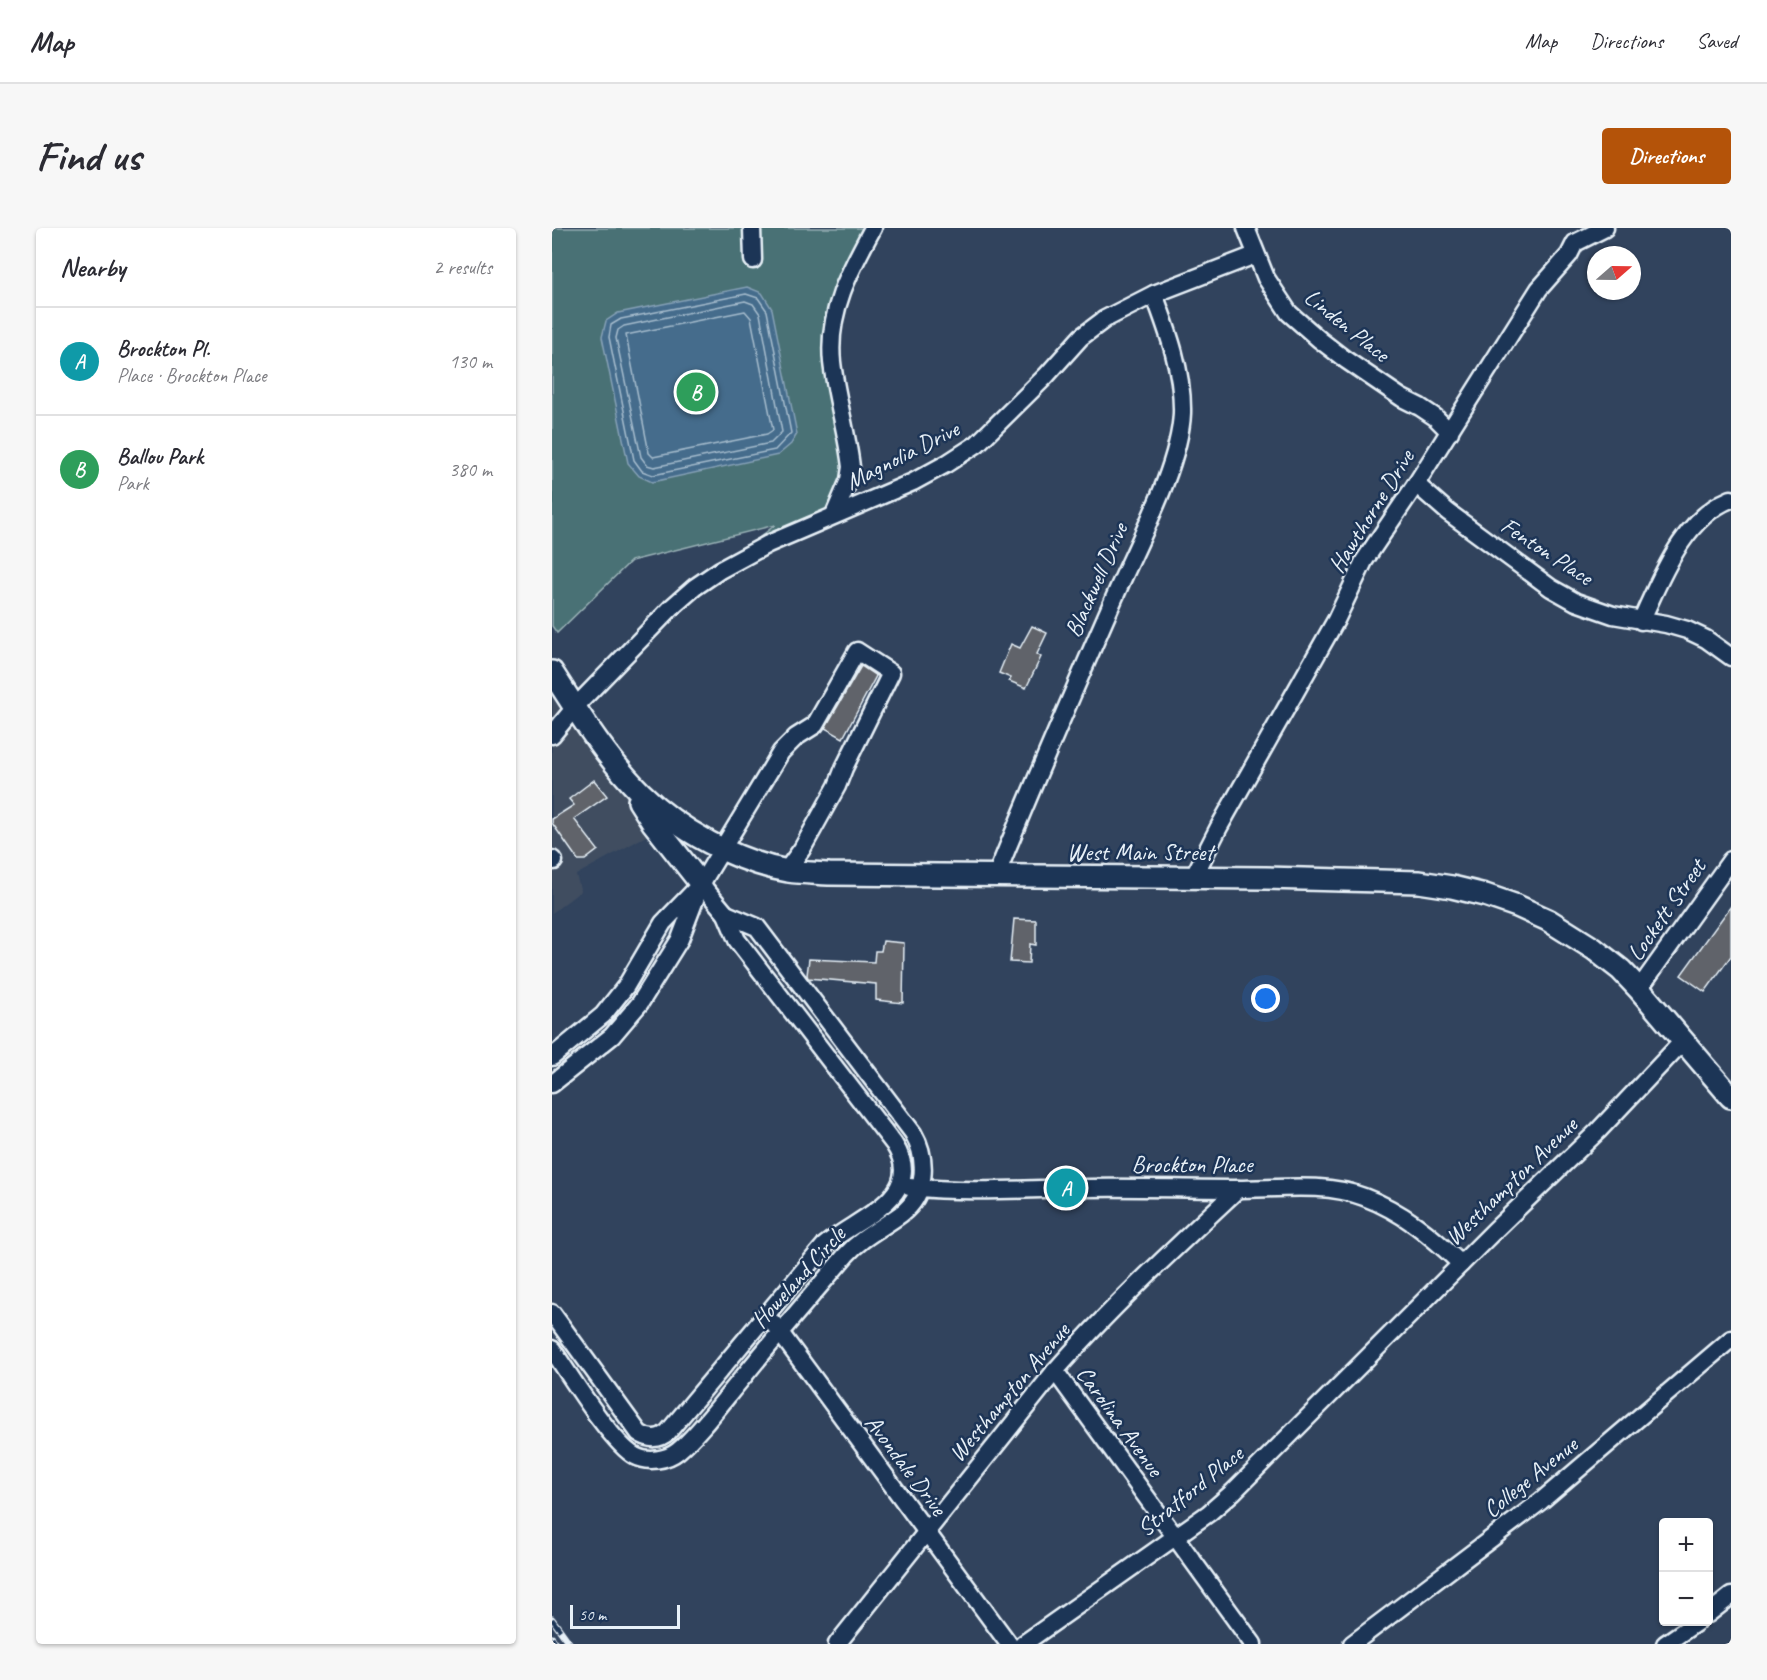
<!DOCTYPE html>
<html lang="en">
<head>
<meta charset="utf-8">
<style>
  :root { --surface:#fff; --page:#f7f7f7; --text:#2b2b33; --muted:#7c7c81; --line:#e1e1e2; --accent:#b45309 }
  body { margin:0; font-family:Caveat,sans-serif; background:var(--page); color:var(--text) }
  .controls { position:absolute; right:18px; bottom:18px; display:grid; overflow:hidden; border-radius:6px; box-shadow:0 2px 4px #0004 }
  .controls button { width:54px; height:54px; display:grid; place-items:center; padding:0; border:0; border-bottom:2px solid var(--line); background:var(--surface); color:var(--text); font:30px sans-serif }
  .compass { position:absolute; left:1035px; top:18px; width:54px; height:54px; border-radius:50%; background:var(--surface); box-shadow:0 2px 4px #0004; rotate:70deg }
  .scale { position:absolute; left:18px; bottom:15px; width:110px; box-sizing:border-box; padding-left:6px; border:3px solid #e8f1f8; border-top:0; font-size:16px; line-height:21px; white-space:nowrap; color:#e8f1f8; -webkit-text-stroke:4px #1d3557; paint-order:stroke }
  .you { position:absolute; left:714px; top:771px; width:21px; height:21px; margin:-15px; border:4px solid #fff; border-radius:50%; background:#1a73e8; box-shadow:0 0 0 9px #1a73e833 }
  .badge { display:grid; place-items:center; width:39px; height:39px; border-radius:50%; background:var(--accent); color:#fff; font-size:20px; font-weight:700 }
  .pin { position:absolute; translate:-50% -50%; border:3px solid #fff; box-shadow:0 2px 6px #0006 }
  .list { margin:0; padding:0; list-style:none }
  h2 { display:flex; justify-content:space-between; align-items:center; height:78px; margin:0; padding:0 24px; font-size:26px }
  h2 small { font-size:20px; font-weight:400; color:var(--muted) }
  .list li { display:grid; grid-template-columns:39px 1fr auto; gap:18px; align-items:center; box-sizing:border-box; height:108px; padding:0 24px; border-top:2px solid var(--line) }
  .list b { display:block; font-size:22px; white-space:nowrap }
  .list p { margin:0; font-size:20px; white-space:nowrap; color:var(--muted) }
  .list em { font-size:20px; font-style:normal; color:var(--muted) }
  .map { position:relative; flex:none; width:1179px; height:1416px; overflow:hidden; border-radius:6px }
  header { display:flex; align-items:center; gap:36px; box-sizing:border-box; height:84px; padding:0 30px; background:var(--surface); border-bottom:2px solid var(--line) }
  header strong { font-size:28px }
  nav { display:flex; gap:33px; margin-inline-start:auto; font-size:21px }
  .intro { display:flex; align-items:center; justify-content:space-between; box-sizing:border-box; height:144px; padding:0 36px }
  h1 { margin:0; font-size:42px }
  .button { padding:15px 27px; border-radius:6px; background:var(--accent); color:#fff; font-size:21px; font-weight:700 }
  main { display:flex; gap:36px; padding:0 36px }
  aside { flex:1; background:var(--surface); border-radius:6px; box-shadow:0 2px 4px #0004 }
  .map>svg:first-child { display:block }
  .built { fill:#3f4d61 }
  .green { fill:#4a7174; stroke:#99b1b6; stroke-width:1.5 }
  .water { fill:#446c8c; stroke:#86a1b7; stroke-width:1.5 }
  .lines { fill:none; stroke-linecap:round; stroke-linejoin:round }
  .shore { stroke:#a6bccd; stroke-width:1.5 }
  .building { fill:#60646b; stroke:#e8f1f8; stroke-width:1.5 }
  .minor-casing { stroke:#e8f1f8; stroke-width:21 }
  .major-casing { stroke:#e8f1f8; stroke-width:26 }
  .minor { stroke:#1d3557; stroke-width:16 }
  .major { stroke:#1d3557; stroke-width:21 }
  .rail-casing { stroke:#e8f1f8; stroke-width:7 }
  .rail { stroke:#1d3557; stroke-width:4.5; stroke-dasharray:14; stroke-linecap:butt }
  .labels { text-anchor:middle; stroke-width:5; stroke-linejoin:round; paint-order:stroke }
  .street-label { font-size:24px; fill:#e8f1f8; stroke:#1d3557 }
</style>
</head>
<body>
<header>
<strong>Map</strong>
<nav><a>Map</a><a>Directions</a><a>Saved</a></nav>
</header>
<div class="intro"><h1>Find us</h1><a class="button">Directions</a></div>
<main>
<aside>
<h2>Nearby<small>2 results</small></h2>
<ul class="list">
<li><span class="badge" style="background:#0f9aa8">A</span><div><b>Brockton Pl.</b><p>Place · Brockton Place</p></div><em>130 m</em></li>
<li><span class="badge" style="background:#2e9e5b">B</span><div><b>Ballou Park</b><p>Park</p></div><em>380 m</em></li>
</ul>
</aside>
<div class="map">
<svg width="1179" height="1416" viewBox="0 0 1179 1416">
  <rect width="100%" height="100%" fill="#31435d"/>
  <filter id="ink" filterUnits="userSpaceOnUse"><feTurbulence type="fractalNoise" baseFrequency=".0167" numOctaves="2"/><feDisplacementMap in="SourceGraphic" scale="12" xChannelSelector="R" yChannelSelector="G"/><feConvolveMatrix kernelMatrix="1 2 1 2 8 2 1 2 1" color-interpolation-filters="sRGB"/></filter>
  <g filter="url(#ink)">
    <!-- built -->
    <path class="built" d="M0,441L101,595L96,607L24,647L29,663L0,685Z"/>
    <!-- green -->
    <path class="green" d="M0,0H321L280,109L296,220L282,287L216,316L120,379L223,297L79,333L5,405L0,398Z"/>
    <!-- water -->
    <path class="water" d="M195,59L210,65L220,81L245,206L239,216L226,227L100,254L87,248L76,235L50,109L54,93L66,85Z"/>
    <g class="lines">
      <!-- shore -->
      <g class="shore">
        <path d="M194,66L206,70L215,83L239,205L223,222L101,247L90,243L82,232L57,109L59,97L69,91Z"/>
        <path d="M193,73L201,76L208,86L230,204L219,215L102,239L95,237L89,229L64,110L66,102L72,98Z"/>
        <path d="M193,83L199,90L221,202L215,206L101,229L97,225L74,107Z"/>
      </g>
    </g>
    <!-- building -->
    <g class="building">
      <path d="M480,398L495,405L485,426L489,429L474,460L457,453L459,450L447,445L459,416L468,420Z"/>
      <path d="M309,438L324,448L291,510L273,500Z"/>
      <path d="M42,552L55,568L22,591L46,622L33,632H26L0,595V591L22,577L17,571Z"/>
      <path d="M1179,678V728L1153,764L1129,747Z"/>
      <path d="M462,691L484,692V717L478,716L477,735L458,734Z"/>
      <path d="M331,713L352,715L351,775L324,772V756L256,750L255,747L257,731L322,734L323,723H329Z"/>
    </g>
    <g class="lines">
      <defs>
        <g id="minor">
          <path d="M200,0L201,32"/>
          <path d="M694,0L714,50L737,85L768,112L794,132L850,170L868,179L883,189L898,204"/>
          <path d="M864,256L896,284L999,360L1024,374L1061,387L1114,396L1135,402L1154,411L1179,429"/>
          <path d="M282,287L297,252L299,239C295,204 284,169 280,134C275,84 298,42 321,0"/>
          <path d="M1089,393C1109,350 1131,290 1179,271"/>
          <path d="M0,507L23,479L120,379L143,359L168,342L216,316L361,254L394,236L425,216L494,148L529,109L553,91L602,66L703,27"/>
          <path d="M0,631L2,633"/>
          <path d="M444,648C483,551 525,455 567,359C588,311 628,236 630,185C631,144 616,103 602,66"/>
          <path d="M641,650L667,599L784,392L812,333L864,256L987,61L1017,27L1023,15L1053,0"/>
          <path d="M1087,761L1179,632"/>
          <path d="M0,829L51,787L74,758L111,695L144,661"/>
          <path d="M0,856L60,808L88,775L128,711L149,656"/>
          <path d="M357,959C414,965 472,961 530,960C582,959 633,961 685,961C726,961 772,954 812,969C850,983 880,1008 909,1036"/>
          <path d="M0,1085L87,1205C97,1212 107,1212 116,1204L272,1018C304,990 376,969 342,916L185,712L174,686L149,656L229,524L244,509L263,497L305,423L339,445L292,540L285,558L250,621L234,643"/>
          <path d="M221,1095L457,1416"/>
          <path d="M0,1121C17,1146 60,1216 83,1228C96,1235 115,1232 126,1223C148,1205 173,1170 192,1148C225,1107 260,1067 294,1027C310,1009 330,1000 349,986C375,967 376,931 361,905L205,699L174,686"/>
          <path d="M503,1143L701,1416"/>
          <path d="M1156,1386L1179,1368"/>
          <path d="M285,1416L503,1143C559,1079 623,1020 686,961"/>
          <path d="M471,1416L623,1309L657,1285L681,1264L943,1002L1046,903L1131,813"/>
          <path d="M800,1416L989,1273L1179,1111"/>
          <path d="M1113,1416L1145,1394"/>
        </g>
        <g id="major">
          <path d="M0,444C27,486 54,530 89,565C126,602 185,634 236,643C250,645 264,645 277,646L713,650L867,654L900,659L933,667L965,678L996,692L1042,721L1069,742L1087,761L1179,869"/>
          <path d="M87,573L101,595L149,656"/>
        </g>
      </defs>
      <!-- minor casing -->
      <use href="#minor" class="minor-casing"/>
      <!-- major casing -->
      <use href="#major" class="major-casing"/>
      <!-- minor -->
      <use href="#minor" class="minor"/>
      <!-- major -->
      <use href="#major" class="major"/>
      <defs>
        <g id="rail">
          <path d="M0,1391L18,1416"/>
          <path d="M0,1410L4,1416"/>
        </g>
      </defs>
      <!-- rail casing -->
      <use href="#rail" class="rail-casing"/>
      <!-- rail -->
      <use href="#rail" class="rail"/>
    </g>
  </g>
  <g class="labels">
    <!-- street labels -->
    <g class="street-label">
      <text transform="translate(795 97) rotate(39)" y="8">Linden Place</text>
      <text transform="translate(350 227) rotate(-27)" y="8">Magnolia Drive</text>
      <text transform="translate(819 283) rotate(-58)" y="8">Hawthorne Drive</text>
      <text transform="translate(995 323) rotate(33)" y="8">Fenton Place</text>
      <text transform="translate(544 352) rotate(-66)" y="8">Blackwell Drive</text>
      <text x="588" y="632">West Main Street</text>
      <text transform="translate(1114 682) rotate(-55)" y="8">Lockett Street</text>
      <text x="640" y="944">Brockton Place</text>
      <text transform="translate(959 953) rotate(-44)" y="8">Westhampton Avenue</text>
      <text transform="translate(246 1049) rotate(-48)" y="8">Howeland Circle</text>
      <text transform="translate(457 1164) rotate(-50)" y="8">Westhampton Avenue</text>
      <text transform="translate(568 1193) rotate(54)" y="8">Carolina Avenue</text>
      <text transform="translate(354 1237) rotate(53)" y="8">Avondale Drive</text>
      <text transform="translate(978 1249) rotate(-39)" y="8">College Avenue</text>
      <text transform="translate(638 1263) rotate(-39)" y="8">Stratford Place</text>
    </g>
  </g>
</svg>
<div class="controls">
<button>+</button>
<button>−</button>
</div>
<svg class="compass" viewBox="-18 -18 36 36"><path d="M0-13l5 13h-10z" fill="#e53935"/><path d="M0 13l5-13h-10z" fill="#7c7c81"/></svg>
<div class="scale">50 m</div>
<div class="you"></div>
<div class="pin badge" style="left:514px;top:960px;background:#0f9aa8">A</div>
<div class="pin badge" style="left:144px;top:164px;background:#2e9e5b">B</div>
</div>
</main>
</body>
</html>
